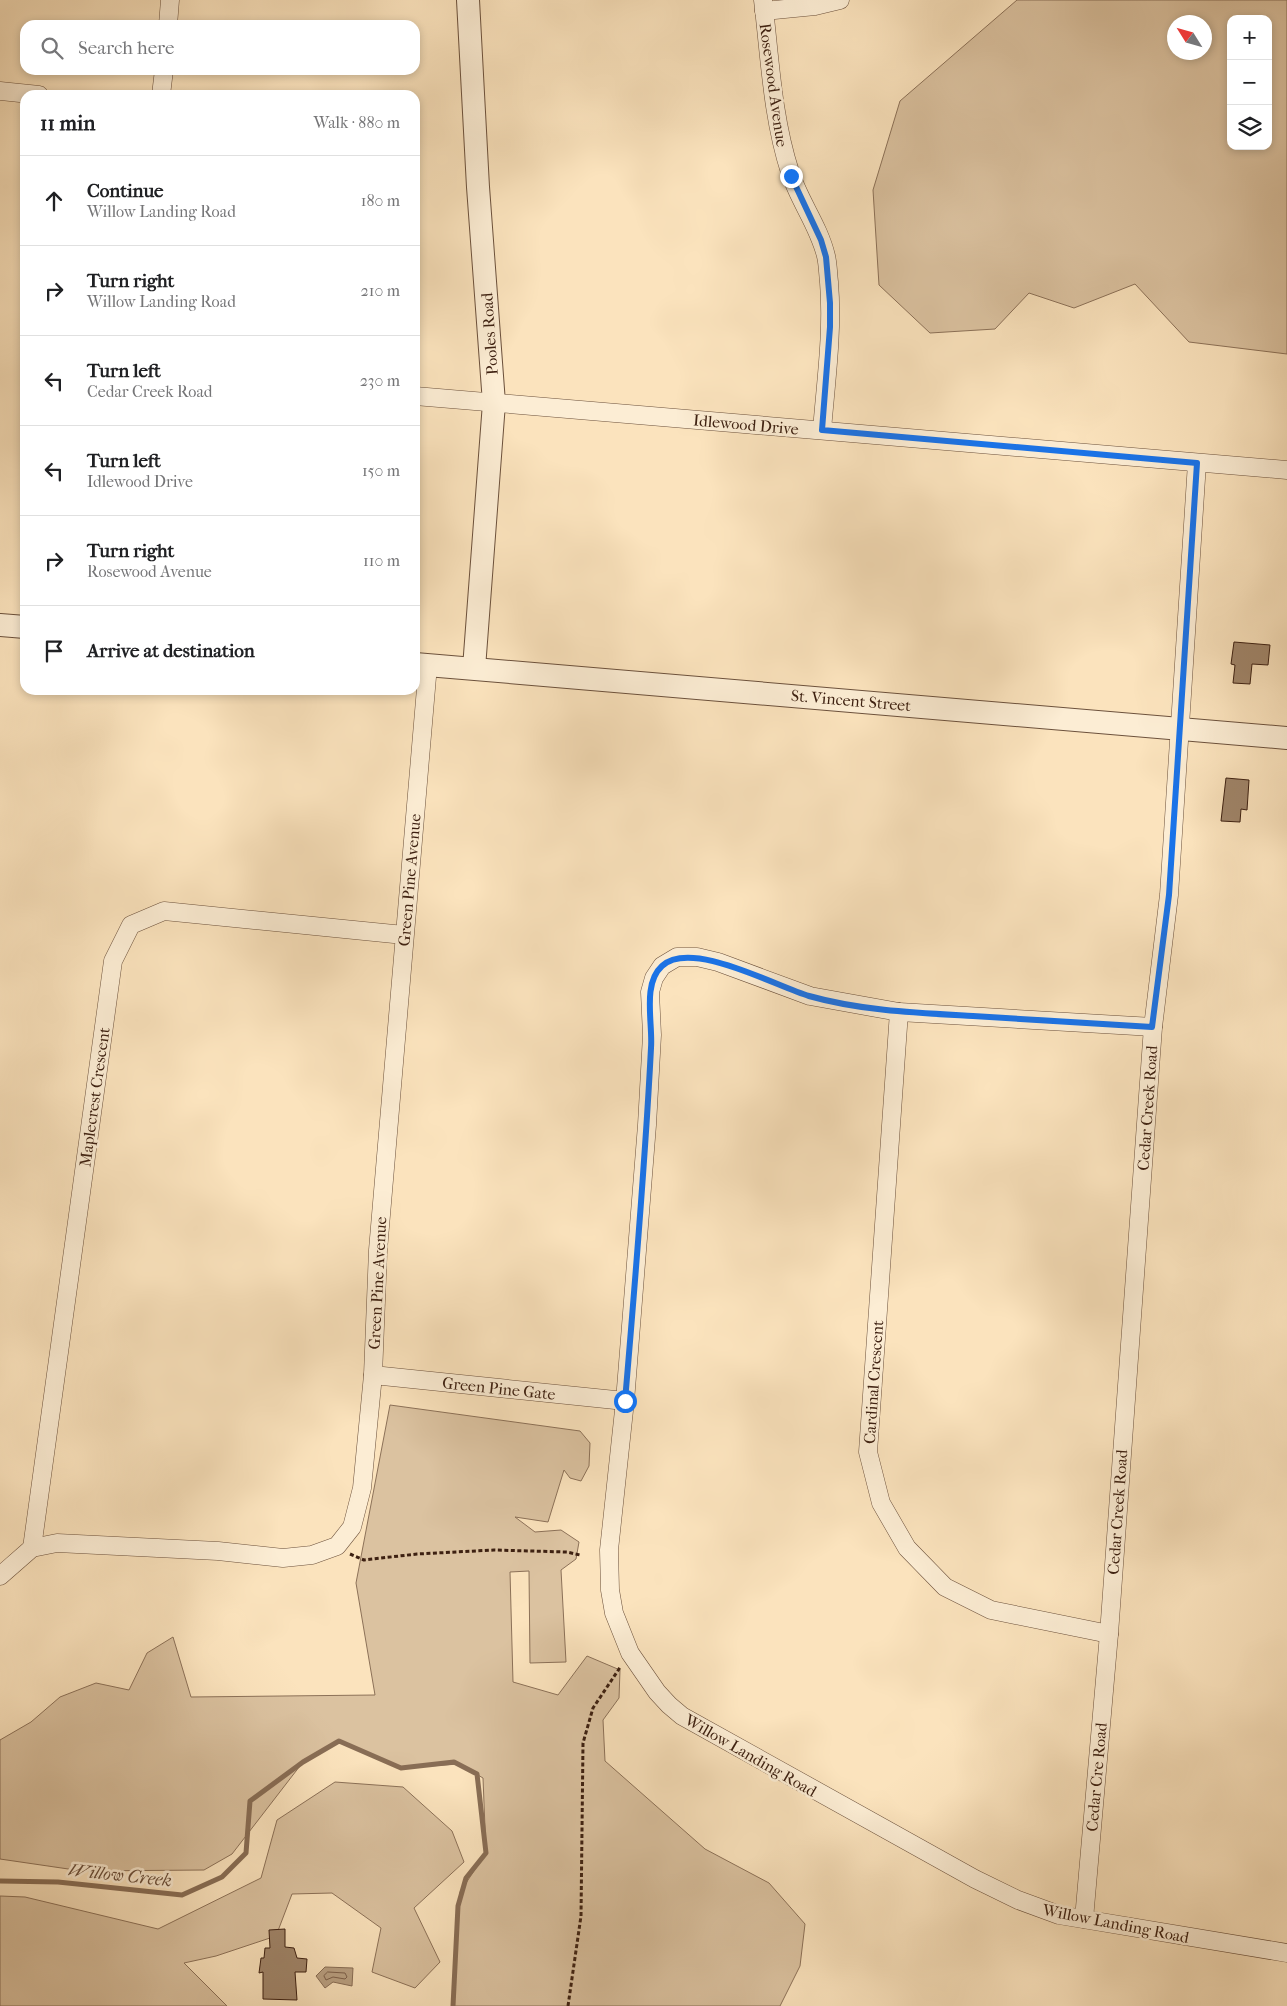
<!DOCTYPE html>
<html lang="en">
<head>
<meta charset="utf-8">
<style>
  :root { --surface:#fff; --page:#f2f2f2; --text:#202124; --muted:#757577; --line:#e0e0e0 }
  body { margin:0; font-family:"IM FELL French Canon",serif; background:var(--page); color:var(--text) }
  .controls { position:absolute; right:15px; top:15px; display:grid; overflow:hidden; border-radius:10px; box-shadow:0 2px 8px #0003 }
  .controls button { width:45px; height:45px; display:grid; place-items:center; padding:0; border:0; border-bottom:1px solid var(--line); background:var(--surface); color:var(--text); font:25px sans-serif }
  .compass { position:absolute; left:1167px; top:15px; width:45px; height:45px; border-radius:50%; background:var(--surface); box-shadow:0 2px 8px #0003; rotate:307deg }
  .stop { position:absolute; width:15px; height:15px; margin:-11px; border:4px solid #1a73e8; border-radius:50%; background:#fff }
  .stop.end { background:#1a73e8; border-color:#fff; box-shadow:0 1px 5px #0008 }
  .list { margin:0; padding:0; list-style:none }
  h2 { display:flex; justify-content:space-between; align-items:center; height:65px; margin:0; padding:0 20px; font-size:21px }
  h2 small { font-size:16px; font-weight:400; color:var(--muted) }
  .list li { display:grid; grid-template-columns:32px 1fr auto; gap:15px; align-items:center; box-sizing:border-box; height:90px; padding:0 20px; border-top:1px solid var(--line) }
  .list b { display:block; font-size:19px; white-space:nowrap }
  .list p { margin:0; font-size:16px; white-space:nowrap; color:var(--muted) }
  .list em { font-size:16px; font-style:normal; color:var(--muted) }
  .icon { flex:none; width:28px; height:28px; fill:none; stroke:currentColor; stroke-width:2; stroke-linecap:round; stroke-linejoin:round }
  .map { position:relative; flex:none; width:1287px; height:2006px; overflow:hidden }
  .search { position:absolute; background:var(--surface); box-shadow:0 2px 8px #0003; left:20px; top:20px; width:400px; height:55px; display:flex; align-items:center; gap:12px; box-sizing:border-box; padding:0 18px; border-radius:15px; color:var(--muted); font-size:19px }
  .panel { position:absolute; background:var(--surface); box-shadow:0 2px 8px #0003; left:20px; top:90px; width:400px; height:605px; border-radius:15px }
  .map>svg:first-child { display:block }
  .green { fill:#dbc2a0; stroke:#8c7158; fill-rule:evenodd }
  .water { fill:#baa183; stroke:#886d55 }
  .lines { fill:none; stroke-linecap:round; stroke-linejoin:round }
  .shore { stroke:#7c604a; stroke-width:1 }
  .stream { stroke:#886d55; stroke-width:5 }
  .building { fill:#a0856a; stroke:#3d2011 }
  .minor-casing { stroke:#6c513c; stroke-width:19 }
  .tertiary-casing { stroke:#6c513c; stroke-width:24 }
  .path { stroke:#3d2011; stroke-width:3; stroke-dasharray:4 2.5; stroke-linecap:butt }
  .minor { stroke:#fcedd4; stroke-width:18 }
  .tertiary { stroke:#fcedd4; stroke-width:22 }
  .route { stroke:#1a73e8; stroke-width:6 }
  .labels { text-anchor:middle; stroke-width:5; stroke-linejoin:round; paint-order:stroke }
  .street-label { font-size:16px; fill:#3d2011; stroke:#fcedd4 }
  .water-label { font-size:18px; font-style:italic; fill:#694d39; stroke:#fcedd4 }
</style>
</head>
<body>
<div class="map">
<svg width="1287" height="2006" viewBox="0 0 1287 2006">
  <rect width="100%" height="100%" fill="#fbe3bd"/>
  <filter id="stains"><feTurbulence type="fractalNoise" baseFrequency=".004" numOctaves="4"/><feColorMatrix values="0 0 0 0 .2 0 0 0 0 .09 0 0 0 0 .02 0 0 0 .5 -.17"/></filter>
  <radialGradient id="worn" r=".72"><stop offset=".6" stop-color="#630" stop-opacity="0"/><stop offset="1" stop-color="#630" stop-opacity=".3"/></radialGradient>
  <!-- green -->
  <g class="green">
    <path d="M1017,0H1287V354L1189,342L1135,284L1074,308L1029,293L995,329L930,333L879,285L873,190L900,101ZM1231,19H1268V146H1231ZM1174,22H1204V52H1174Z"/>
    <path d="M390,1405L580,1431L590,1443L589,1466L581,1481L570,1478L564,1470L548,1522L515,1517L535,1532L561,1530L579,1542L576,1559L561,1570L566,1662L530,1663L529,1571L510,1572L513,1682L558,1695L587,1656L620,1670L619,1698L603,1720L605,1761L705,1849L769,1883L805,1924L800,1966L780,2006H453L460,1892L486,1853L483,1778L459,1764L401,1768L339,1741L303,1762L232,1854L204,1870L82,1871L0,1859V1740L31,1722L60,1697L96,1683L129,1690L147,1653L173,1637L191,1697L375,1695L356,1583Z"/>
    <path d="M335,1782L403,1787L452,1831L464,1862L414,1908L440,1962L415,1988L372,1972L381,1928L332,1893L292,1894L276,1936L216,1956L184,1963L227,2006H0V1896L25,1897L158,1929L261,1878L277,1820Z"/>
  </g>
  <!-- water -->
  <path class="water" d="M325,1967L353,1968L352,1986L333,1982L325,1988L316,1976Z"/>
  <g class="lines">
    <!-- shore -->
    <path class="shore" d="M328,1972L345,1973L347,1977L345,1979L333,1977L326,1980L324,1976Z"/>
    <!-- stream -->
    <path class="stream" d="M0,1881L58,1882L182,1895L222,1877L246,1853L250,1801L303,1762L339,1741L401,1768L454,1762L477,1774L486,1853L466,1878L458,1906L453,2006"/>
  </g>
  <!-- building -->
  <g class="building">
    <path d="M1234,642L1270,645L1268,665L1252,664L1250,684L1233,683L1235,665L1231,664Z"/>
    <path d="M1226,778L1249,780L1247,810L1241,809L1240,822L1221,821Z"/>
    <path d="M285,1929V1947L294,1948L297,1958L307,1959L306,1972H295L297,2000L263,1999V1972L259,1973L261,1958H264L265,1948H270L269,1930Z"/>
  </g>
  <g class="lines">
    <defs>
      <g id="minor">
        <path d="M763,0C770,58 772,116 790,172C799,201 819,226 826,256C828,264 828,274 829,282C833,331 826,381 822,430"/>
        <path d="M764,11L815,6L840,0"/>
        <path d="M168,25L170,0"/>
        <path d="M0,91L39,95"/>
        <path d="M161,95L164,70"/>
        <path d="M415,396L1287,470"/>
        <path d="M899,1012L868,1452L881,1503L907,1548L945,1587L991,1610L1109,1634"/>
        <path d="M1153,1027L899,1012L810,996L718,962L697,957H677L662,966L654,978L650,992L652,1035L647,1125L625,1401L609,1550L610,1590L614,1613L630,1653L657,1692L669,1705L682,1716L975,1879L1018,1900L1059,1915L1287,1953"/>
        <path d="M373,1375L625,1401"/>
        <path d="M32,1548L113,961L131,925L164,911L404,935"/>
        <path d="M0,1576L32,1548L57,1543L218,1551L283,1558L312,1555L337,1546L352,1527L362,1488L373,1375L378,1250L428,665"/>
        <path d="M1084,1919L1109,1634L1153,1027L1169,895L1197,463"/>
      </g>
      <g id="tertiary">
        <path d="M468,0L478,187L494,403L474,668"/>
        <path d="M0,625L25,627"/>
        <path d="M415,664L1287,738"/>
      </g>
    </defs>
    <!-- minor casing -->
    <use href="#minor" class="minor-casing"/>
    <!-- tertiary casing -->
    <use href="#tertiary" class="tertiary-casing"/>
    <!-- path -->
    <g class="path">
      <path d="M350,1554L364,1560L417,1554L494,1550L567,1552L580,1555"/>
      <path d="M568,2006L581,1916L583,1743L593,1708L621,1666"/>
    </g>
    <!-- minor -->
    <use href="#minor" class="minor"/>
    <!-- tertiary -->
    <use href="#tertiary" class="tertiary"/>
  </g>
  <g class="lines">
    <!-- route -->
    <path class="route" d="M625,1401C635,1284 645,1166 651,1048C653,1023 642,984 662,966C691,939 775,986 809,996C862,1011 919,1013 973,1016C1033,1020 1093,1023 1152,1027L1169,895L1197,463L822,430L830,327V303L826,257L821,240L791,176"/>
  </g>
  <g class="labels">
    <!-- street labels -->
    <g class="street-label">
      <text transform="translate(774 85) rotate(82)" y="6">Rosewood Avenue</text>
      <text transform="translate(489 334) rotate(-94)" y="6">Pooles Road</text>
      <text transform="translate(746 424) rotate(5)" y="6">Idlewood Drive</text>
      <text transform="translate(851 700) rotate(5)" y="6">St. Vincent Street</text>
      <text transform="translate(409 880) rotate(-85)" y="6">Green Pine Avenue</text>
      <text transform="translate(94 1097) rotate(-82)" y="6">Maplecrest Crescent</text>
      <text transform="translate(1147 1108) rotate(-86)" y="6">Cedar Creek Road</text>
      <text transform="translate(377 1283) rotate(-87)" y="6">Green Pine Avenue</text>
      <text transform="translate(873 1382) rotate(-86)" y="6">Cardinal Crescent</text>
      <text transform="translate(499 1388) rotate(6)" y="6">Green Pine Gate</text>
      <text transform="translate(1117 1512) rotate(-86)" y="6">Cedar Creek Road</text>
      <text transform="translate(751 1755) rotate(30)" y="6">Willow Landing Road</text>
      <text transform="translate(1096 1777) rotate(-85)" y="6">Cedar Cre Road</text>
      <text transform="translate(1116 1923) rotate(11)" y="6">Willow Landing Road</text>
    </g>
    <!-- water labels -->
    <g class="water-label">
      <text transform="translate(120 1875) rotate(6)" y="6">Willow Creek</text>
    </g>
  </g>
  <rect width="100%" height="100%" filter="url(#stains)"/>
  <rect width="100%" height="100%" fill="url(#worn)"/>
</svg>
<div class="controls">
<button>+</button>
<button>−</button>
<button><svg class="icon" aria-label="layers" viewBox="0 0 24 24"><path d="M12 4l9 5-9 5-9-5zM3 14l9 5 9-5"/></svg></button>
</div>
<svg class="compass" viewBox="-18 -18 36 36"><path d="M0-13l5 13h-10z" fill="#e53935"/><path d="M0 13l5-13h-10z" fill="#757577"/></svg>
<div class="stop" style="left:625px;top:1401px"></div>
<div class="stop end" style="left:791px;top:176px"></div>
<div class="search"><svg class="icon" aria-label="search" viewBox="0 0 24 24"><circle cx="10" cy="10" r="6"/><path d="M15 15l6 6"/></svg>Search here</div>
<section class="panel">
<h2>11 min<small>Walk · 880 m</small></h2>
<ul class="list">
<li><svg class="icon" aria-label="ahead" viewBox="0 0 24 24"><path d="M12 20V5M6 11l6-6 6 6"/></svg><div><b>Continue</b><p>Willow Landing Road</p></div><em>180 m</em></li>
<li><svg class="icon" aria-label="right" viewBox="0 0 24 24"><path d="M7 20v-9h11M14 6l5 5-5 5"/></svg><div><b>Turn right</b><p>Willow Landing Road</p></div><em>210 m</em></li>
<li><svg class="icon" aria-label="left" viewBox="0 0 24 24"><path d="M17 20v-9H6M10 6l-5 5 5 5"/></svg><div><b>Turn left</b><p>Cedar Creek Road</p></div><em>230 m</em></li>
<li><svg class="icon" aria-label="left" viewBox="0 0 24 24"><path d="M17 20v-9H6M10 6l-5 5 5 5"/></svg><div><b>Turn left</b><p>Idlewood Drive</p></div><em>150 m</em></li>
<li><svg class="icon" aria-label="right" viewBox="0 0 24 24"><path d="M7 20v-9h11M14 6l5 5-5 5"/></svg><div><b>Turn right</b><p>Rosewood Avenue</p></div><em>110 m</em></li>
<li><svg class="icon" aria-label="arrive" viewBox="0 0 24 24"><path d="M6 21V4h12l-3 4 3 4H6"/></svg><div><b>Arrive at destination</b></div></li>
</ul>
</section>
</div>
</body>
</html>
